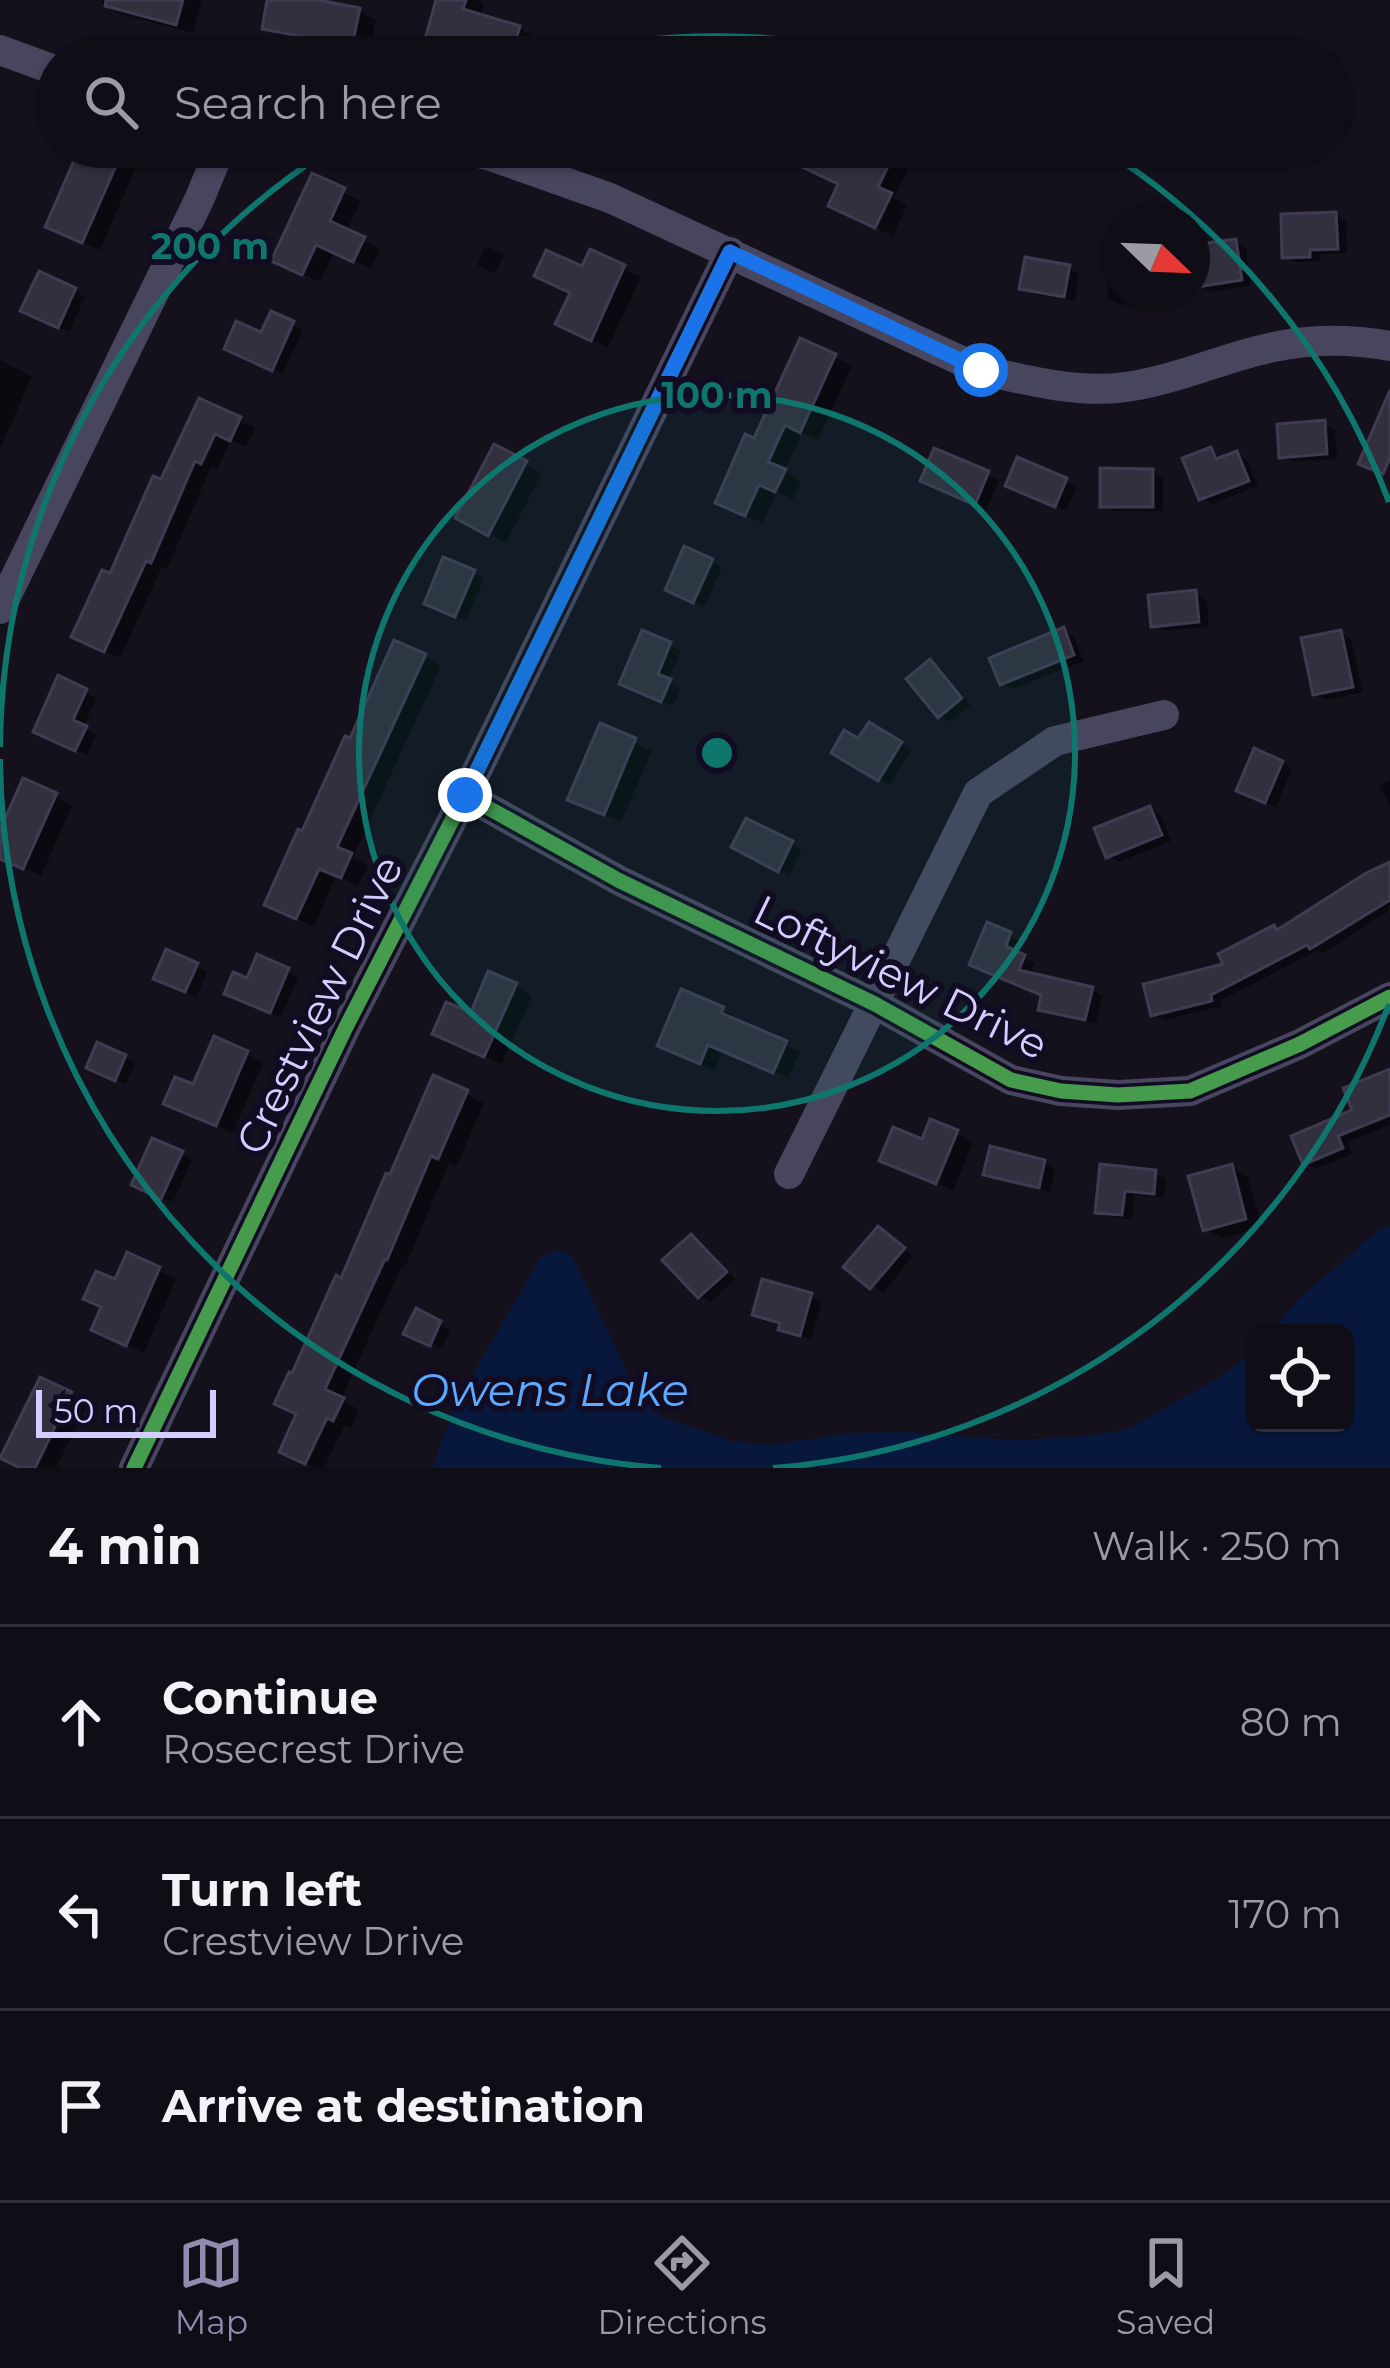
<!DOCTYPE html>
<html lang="en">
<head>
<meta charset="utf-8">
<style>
  :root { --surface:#0f0d16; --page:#1d1b23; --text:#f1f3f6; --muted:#9b9ca1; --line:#2f2d35; --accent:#918bb0 }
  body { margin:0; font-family:Montserrat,sans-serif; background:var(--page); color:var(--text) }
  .controls { position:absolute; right:36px; bottom:36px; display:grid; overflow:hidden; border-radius:18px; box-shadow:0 3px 9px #0004 }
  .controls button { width:108px; height:108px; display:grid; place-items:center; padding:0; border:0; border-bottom:3px solid var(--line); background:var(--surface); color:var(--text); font:60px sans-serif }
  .compass { position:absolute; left:1102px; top:204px; width:108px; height:108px; border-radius:50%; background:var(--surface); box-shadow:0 3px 9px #0004; rotate:113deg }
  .scale { position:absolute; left:36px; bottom:30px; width:180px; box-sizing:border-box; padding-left:12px; border:6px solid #d5cdff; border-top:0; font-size:33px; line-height:42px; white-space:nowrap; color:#d5cdff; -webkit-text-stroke:9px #110c22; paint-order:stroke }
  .stop { position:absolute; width:36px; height:36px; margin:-27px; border:9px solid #1a73e8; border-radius:50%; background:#fff }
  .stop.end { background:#1a73e8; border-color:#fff; box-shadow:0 3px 12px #0008 }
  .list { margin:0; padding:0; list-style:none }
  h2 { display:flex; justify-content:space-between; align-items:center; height:156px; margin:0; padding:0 48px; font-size:51px }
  h2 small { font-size:39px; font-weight:400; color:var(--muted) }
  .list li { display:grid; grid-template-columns:78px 1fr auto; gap:36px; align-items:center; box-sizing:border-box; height:192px; padding:0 48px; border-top:3px solid var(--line) }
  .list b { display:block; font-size:45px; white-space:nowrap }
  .list p { margin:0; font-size:39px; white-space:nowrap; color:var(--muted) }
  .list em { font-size:39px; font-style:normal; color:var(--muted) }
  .icon { flex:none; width:66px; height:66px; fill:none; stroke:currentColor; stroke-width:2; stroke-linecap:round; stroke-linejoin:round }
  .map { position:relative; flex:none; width:1390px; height:1468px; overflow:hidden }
  .search { position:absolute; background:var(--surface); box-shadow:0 3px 9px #0004; left:36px; right:36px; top:36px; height:132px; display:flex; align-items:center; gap:30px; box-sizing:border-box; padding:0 42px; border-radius:66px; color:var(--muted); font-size:45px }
  .sheet { height:732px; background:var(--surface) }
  nav { display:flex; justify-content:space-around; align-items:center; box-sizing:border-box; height:168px; border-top:3px solid var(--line); background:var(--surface); font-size:33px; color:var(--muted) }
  nav a { display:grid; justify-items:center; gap:6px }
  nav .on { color:var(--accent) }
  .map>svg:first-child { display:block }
  .water { fill:#08183d }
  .shadow { fill:#0007 }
  .building { fill:#322f3f; stroke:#403b51; stroke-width:3 }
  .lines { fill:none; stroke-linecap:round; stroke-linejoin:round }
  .minor { stroke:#48455e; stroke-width:30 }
  .cycleway-casing { stroke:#110c22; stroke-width:22 }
  .cycleway { stroke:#469c4c; stroke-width:15 }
  .route { stroke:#1a73e8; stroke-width:15 }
  .ring { fill:none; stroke:#0f766e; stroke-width:6 }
  .labels { text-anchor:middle; stroke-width:12; stroke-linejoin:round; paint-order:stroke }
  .street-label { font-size:42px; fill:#d5cdff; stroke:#110c22 }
  .water-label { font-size:45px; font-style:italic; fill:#5baaff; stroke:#110c22 }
  .centre { fill:#0f766e; stroke:#110c22; stroke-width:6 }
  .ring-label { font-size:36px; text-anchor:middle; font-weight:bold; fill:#0f766e; stroke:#110c22; stroke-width:12; stroke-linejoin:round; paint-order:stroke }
</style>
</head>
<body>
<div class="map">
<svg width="1390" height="1468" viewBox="0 0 1390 1468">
  <rect width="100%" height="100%" fill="#14111d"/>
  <!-- water -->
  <path class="water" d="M1390,1226V1468H433C455,1391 502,1328 540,1258L556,1250L568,1253L576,1264L636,1391L661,1416L731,1441L770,1445L851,1433L901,1432L1014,1440L1089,1436L1128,1429L1215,1380L1255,1350V1423H1345V1333H1270L1300,1298L1380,1229Z"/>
  <!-- shadow -->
  <g class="shadow">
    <path d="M102,0H202L193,33L118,13L101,3Z"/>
    <path d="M270,0H301L358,10L376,20L369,54L282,37L265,28Z"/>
    <path d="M439,0H477L484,4L480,17L519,28L536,38L530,57H497L475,51L473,57H423Z"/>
    <path d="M84,147H103L137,165L100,250L66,235Z"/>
    <path d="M721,147H774L766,166Z"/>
    <path d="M812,147H827L853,159L859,147H865L908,169L894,198L907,205L893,236L848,215L841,185Z"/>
    <path d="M313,177L361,201L346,232L380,249L371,269L334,252L320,282L292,269Z"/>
    <path d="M1335,215L1346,221L1347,253L1320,254V261L1296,262L1285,256Z"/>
    <path d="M1235,242L1246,248L1251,285L1210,292L1200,285Z"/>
    <path d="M486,246L504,255L495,274L477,265Z"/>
    <path d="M591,253L641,277L608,348L576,333L583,270Z"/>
    <path d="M1069,268L1079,274L1075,301L1033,294L1023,288Z"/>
    <path d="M1110,268L1120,269V294H1166L1165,308L1118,304L1107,297Z"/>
    <path d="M75,291L85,297L69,332L35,316Z"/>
    <path d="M293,324L303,330L283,374L238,354Z"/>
    <path d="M802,342L852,366L818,440L802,433L785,470L801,482L793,500L777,492L763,523L736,511L756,441Z"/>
    <path d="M0,360L32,376L0,449Z"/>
    <path d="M201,402L255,428L246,447L231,440L217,470L211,467L167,569L162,567L120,658L90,645L111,577L163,483Z"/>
    <path d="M1324,424L1335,430L1337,459L1293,462L1282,456Z"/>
    <path d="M495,448L542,473L506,543L459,517Z"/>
    <path d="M1211,450L1223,460L1236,454L1247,460L1258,486L1212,504L1202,498Z"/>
    <path d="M935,452L999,480L987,508L934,486Z"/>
    <path d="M1019,461L1077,487L1066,511L1019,491Z"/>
    <path d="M1153,472L1163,478V511H1114L1103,505Z"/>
    <path d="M711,561L722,568L704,607L679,595Z"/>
    <path d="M474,573L484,579L466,621L438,609Z"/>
    <path d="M1196,593L1207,600L1209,627L1165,631L1154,625Z"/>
    <path d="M1063,631L1074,637L1084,661L1013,689L1002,683Z"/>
    <path d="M1340,633L1351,639L1363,692L1327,700L1316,694Z"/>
    <path d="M644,634L681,651L668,681L681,688L673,706L633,689Z"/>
    <path d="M425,657L441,666L353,857L368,866L358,886L336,876L314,927L284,913L352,742Z"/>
    <path d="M931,663L941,669L971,705L950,722L940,716Z"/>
    <path d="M59,679L96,698L83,728L96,735L87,755L47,737Z"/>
    <path d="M870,726L911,750L890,785L835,752L860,742Z"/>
    <path d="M601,727L652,751L621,822L588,808Z"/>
    <path d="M1282,763L1292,769L1276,807L1250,795Z"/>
    <path d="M1390,780V806L1379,786Z"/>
    <path d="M55,796L72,806L41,876L0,857V838Z"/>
    <path d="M1150,809L1161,815L1171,841L1119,862L1108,856Z"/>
    <path d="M748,822L802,850L789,875L735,846Z"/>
    <path d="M1390,865V910L1323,953L1318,950L1220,1001L1222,1006L1165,1020L1154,1014L1228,966L1274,928L1280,931Z"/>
    <path d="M988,926L1021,941L1015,954L1035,963L1029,976L1091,989L1102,996L1096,1024L1052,1014L1042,1008L1044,995L983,969Z"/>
    <path d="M259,958L298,977L281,1017L238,999Z"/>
    <path d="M196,966L207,972L197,996L168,984Z"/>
    <path d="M515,986L532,996L502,1064L453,1042L472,1016Z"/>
    <path d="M722,1010L737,1018L735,1022L800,1052L788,1078L723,1050L715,1070L675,1053Z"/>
    <path d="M246,1054L263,1063L233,1133L184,1112L195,1088Z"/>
    <path d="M125,1057L135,1063L126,1084L100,1073Z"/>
    <path d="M1390,1072V1125L1347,1142L1352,1154L1316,1169L1305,1163L1356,1112Z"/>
    <path d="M435,1079L484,1103L456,1167L449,1163L405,1267L402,1266L341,1399L359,1410L351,1428L345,1425L324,1468H316L299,1460V1415L342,1282Z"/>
    <path d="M956,1133L973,1143L953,1191L883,1160Z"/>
    <path d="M181,1153L192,1160L173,1202L146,1190Z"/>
    <path d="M1044,1162L1055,1169L1050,1192L997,1180L987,1174Z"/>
    <path d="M1103,1167L1155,1173L1166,1179L1164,1198L1135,1195L1132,1220L1109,1217L1098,1211Z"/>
    <path d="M1231,1167L1248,1177L1262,1228L1222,1238L1205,1229Z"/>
    <path d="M889,1236L913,1256L883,1293L848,1266Z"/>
    <path d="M691,1237L702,1244L735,1279L711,1302L700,1296Z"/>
    <path d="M128,1256L176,1279L144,1353L111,1339L117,1283Z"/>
    <path d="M811,1296L822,1302L811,1339L792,1334L781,1328L782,1324L755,1314Z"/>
    <path d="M417,1312L450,1330L442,1349L418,1338Z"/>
    <path d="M70,1395L87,1405L56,1468H23L4,1457Z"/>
  </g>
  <!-- building -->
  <g class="building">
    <path d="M106,0H183L176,25L105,6Z"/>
    <path d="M267,0H318L360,8L352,46L262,29Z"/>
    <path d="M436,0H466L463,9L520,26L511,57L458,43L454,57H420Z"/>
    <path d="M80,147H110L122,152L82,243L45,227Z"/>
    <path d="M809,147H834L851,155L856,147H873L893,156L878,187L892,193L875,228L828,206L838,184L800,166Z"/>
    <path d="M312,173L345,188L330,221L365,237L353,262L316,245L302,275L271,261Z"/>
    <path d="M1336,212L1338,249L1310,250V257L1282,258L1281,214Z"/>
    <path d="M1236,239L1242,280L1197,287L1192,245Z"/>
    <path d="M590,249L625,265L591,341L555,324L570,293L534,276L546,250L582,266Z"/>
    <path d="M1025,257L1070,265L1064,297L1019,289Z"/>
    <path d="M39,271L76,288L58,328L20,311Z"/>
    <path d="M271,311L294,321L272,371L224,349L236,321L261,332Z"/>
    <path d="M800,338L836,354L800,433L785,425L768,462L786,469L775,492L759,485L745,516L715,503L745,434L754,438Z"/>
    <path d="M1390,390V458L1383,474L1358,464Z"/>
    <path d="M199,398L241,417L230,441L215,434L201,464L195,461L151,563L146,561L104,652L71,637L102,570L110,573L153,476L161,479Z"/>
    <path d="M1325,420L1327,454L1279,458L1277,424Z"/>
    <path d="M494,444L527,461L488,536L455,518Z"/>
    <path d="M1211,447L1216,459L1237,451L1249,481L1199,500L1182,458Z"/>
    <path d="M934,448L989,471L975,505L920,481Z"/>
    <path d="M1017,457L1067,478L1055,507L1005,486Z"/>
    <path d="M1100,468L1153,469V507H1100Z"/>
    <path d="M684,546L713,559L693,603L665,590Z"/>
    <path d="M443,557L475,570L455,617L424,604Z"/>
    <path d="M1196,590L1199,622L1151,627L1148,595Z"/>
    <path d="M1064,627L1074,655L1000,685L989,658Z"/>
    <path d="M642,630L671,642L658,674L671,679L661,702L619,684Z"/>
    <path d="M1341,630L1353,687L1313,695L1301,638Z"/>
    <path d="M394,640L426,654L337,847L352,853L341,878L319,869L296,919L264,905L298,829L302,831L345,736L350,738Z"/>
    <path d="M930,659L962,698L938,718L906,679Z"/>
    <path d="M58,675L87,689L73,720L87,726L75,751L33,732Z"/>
    <path d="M869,722L902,742L878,781L831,753L844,730L858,738Z"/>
    <path d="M600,723L636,738L604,815L567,800Z"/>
    <path d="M1254,748L1283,761L1265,803L1236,791Z"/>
    <path d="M23,778L57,793L23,869L0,859V830Z"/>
    <path d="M1150,806L1162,835L1106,858L1094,828Z"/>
    <path d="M746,818L793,841L778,872L731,847Z"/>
    <path d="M1390,862V900L1310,949L1307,945L1211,995L1212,1001L1151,1016L1143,984L1223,964L1218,954L1274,925L1277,930L1366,873Z"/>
    <path d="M987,922L1011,932L1006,946L1025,955L1019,970L1093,987L1085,1020L1038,1010L1041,995L969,965Z"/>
    <path d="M166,949L198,963L185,992L153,979Z"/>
    <path d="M257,954L289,968L270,1013L224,994L233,972L247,978Z"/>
    <path d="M488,971L517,983L484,1057L432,1034L446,1002L471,1012Z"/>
    <path d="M681,989L724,1007L721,1013L787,1041L773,1073L708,1045L700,1064L657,1046Z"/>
    <path d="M214,1036L248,1051L216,1126L163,1104L175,1077L193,1084Z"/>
    <path d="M97,1042L126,1055L115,1081L86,1068Z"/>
    <path d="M1390,1069V1115L1338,1136L1343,1148L1303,1165L1291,1136L1352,1110L1343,1088Z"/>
    <path d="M433,1075L468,1090L438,1159L431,1156L387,1260L385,1259L325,1389L344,1398L333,1421L327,1418L305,1464L279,1452L296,1414L274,1404L289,1372L292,1373L336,1275L341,1278L386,1173L390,1174Z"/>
    <path d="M930,1119L958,1130L936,1184L879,1161L893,1127L922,1139Z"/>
    <path d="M152,1138L183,1151L161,1199L131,1185Z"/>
    <path d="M990,1146L1045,1160L1039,1188L983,1175Z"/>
    <path d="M1100,1164L1156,1170L1154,1194L1125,1191L1122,1215L1095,1213Z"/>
    <path d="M1232,1164L1246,1219L1203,1231L1188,1176Z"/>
    <path d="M878,1226L905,1248L870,1289L843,1267Z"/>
    <path d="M691,1234L727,1272L698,1298L662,1260Z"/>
    <path d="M127,1252L160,1267L126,1346L91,1330L101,1307L83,1299L96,1271L115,1279Z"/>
    <path d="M762,1279L812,1293L800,1336L778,1330L780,1323L752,1315Z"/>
    <path d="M416,1308L441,1321L430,1346L403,1334Z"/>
    <path d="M40,1377L72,1392L35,1468H20L0,1458Z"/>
  </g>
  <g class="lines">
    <!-- minor -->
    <g class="minor">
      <path d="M0,50L57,71"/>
      <path d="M452,147L491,156L610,198L981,370C1026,380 1072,392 1118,388C1183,381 1242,347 1307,342C1336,339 1362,341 1390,346"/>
      <path d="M0,609L199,200L221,147"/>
      <path d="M465,795L620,881L875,1004L1011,1080L1061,1091L1118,1095L1190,1091L1300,1044L1390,997"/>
      <path d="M789,1174L978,793L1055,741L1164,715"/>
      <path d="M134,1468L346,1027L465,795L730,252"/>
    </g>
    <defs>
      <g id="cycleway">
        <path d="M465,795L620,881L875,1004L1011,1080L1061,1091L1118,1095L1190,1091L1300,1044L1390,997"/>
        <path d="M134,1468L346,1027L465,795L730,252"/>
      </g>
    </defs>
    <!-- cycleway casing -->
    <use href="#cycleway" class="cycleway-casing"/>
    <!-- cycleway -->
    <use href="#cycleway" class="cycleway"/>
  </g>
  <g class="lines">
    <!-- route -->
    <path class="route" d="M465,795L730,252L981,370"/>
  </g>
  <!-- distance rings -->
  <circle cx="717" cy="753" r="358" fill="#0f766e" fill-opacity=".12"/>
  <g class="ring">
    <circle cx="717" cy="753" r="358"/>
    <path d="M1389 1004A717 717 0 0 1 773 1468M661 1468A717 717 0 0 1 0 759M0 747A717 717 0 0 1 332 148M550 56A717 717 0 0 1 884 56M1102 148A717 717 0 0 1 1389 502"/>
  </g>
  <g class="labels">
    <!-- street labels -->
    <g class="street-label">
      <text transform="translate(901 977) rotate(26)" y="15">Loftyview Drive</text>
      <text transform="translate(319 1005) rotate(-64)" y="15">Crestview Drive</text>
    </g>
    <!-- water labels -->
    <g class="water-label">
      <text x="550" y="1406">Owens Lake</text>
    </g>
  </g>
  <circle cx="717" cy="753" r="18" class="centre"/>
  <g class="ring-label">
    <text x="210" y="259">200 m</text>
    <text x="717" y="408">100 m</text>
  </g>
</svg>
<div class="controls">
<button><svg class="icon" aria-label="locate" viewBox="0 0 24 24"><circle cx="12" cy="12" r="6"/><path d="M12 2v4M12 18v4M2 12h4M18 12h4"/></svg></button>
</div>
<svg class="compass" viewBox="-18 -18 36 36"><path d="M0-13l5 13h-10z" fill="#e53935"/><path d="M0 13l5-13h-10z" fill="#9b9ca1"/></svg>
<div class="scale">50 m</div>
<div class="stop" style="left:981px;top:370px"></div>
<div class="stop end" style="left:465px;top:795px"></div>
<div class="search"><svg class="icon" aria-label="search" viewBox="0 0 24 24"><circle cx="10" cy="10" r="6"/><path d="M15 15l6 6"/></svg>Search here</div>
</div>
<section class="sheet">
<h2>4 min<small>Walk · 250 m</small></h2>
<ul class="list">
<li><svg class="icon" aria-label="ahead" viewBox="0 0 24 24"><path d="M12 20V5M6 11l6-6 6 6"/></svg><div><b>Continue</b><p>Rosecrest Drive</p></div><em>80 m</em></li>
<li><svg class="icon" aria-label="left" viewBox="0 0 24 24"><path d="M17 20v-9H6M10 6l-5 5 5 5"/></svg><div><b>Turn left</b><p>Crestview Drive</p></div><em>170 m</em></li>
<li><svg class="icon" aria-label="arrive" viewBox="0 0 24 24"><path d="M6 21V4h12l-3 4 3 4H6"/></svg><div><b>Arrive at destination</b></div></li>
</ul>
</section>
<nav>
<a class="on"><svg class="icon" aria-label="map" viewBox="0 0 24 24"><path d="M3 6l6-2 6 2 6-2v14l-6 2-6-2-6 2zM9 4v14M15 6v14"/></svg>Map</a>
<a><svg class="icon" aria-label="directions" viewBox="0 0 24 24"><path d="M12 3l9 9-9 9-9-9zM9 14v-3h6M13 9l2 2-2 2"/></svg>Directions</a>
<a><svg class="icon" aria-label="saved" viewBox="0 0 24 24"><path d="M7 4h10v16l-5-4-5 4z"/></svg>Saved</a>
</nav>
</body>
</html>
